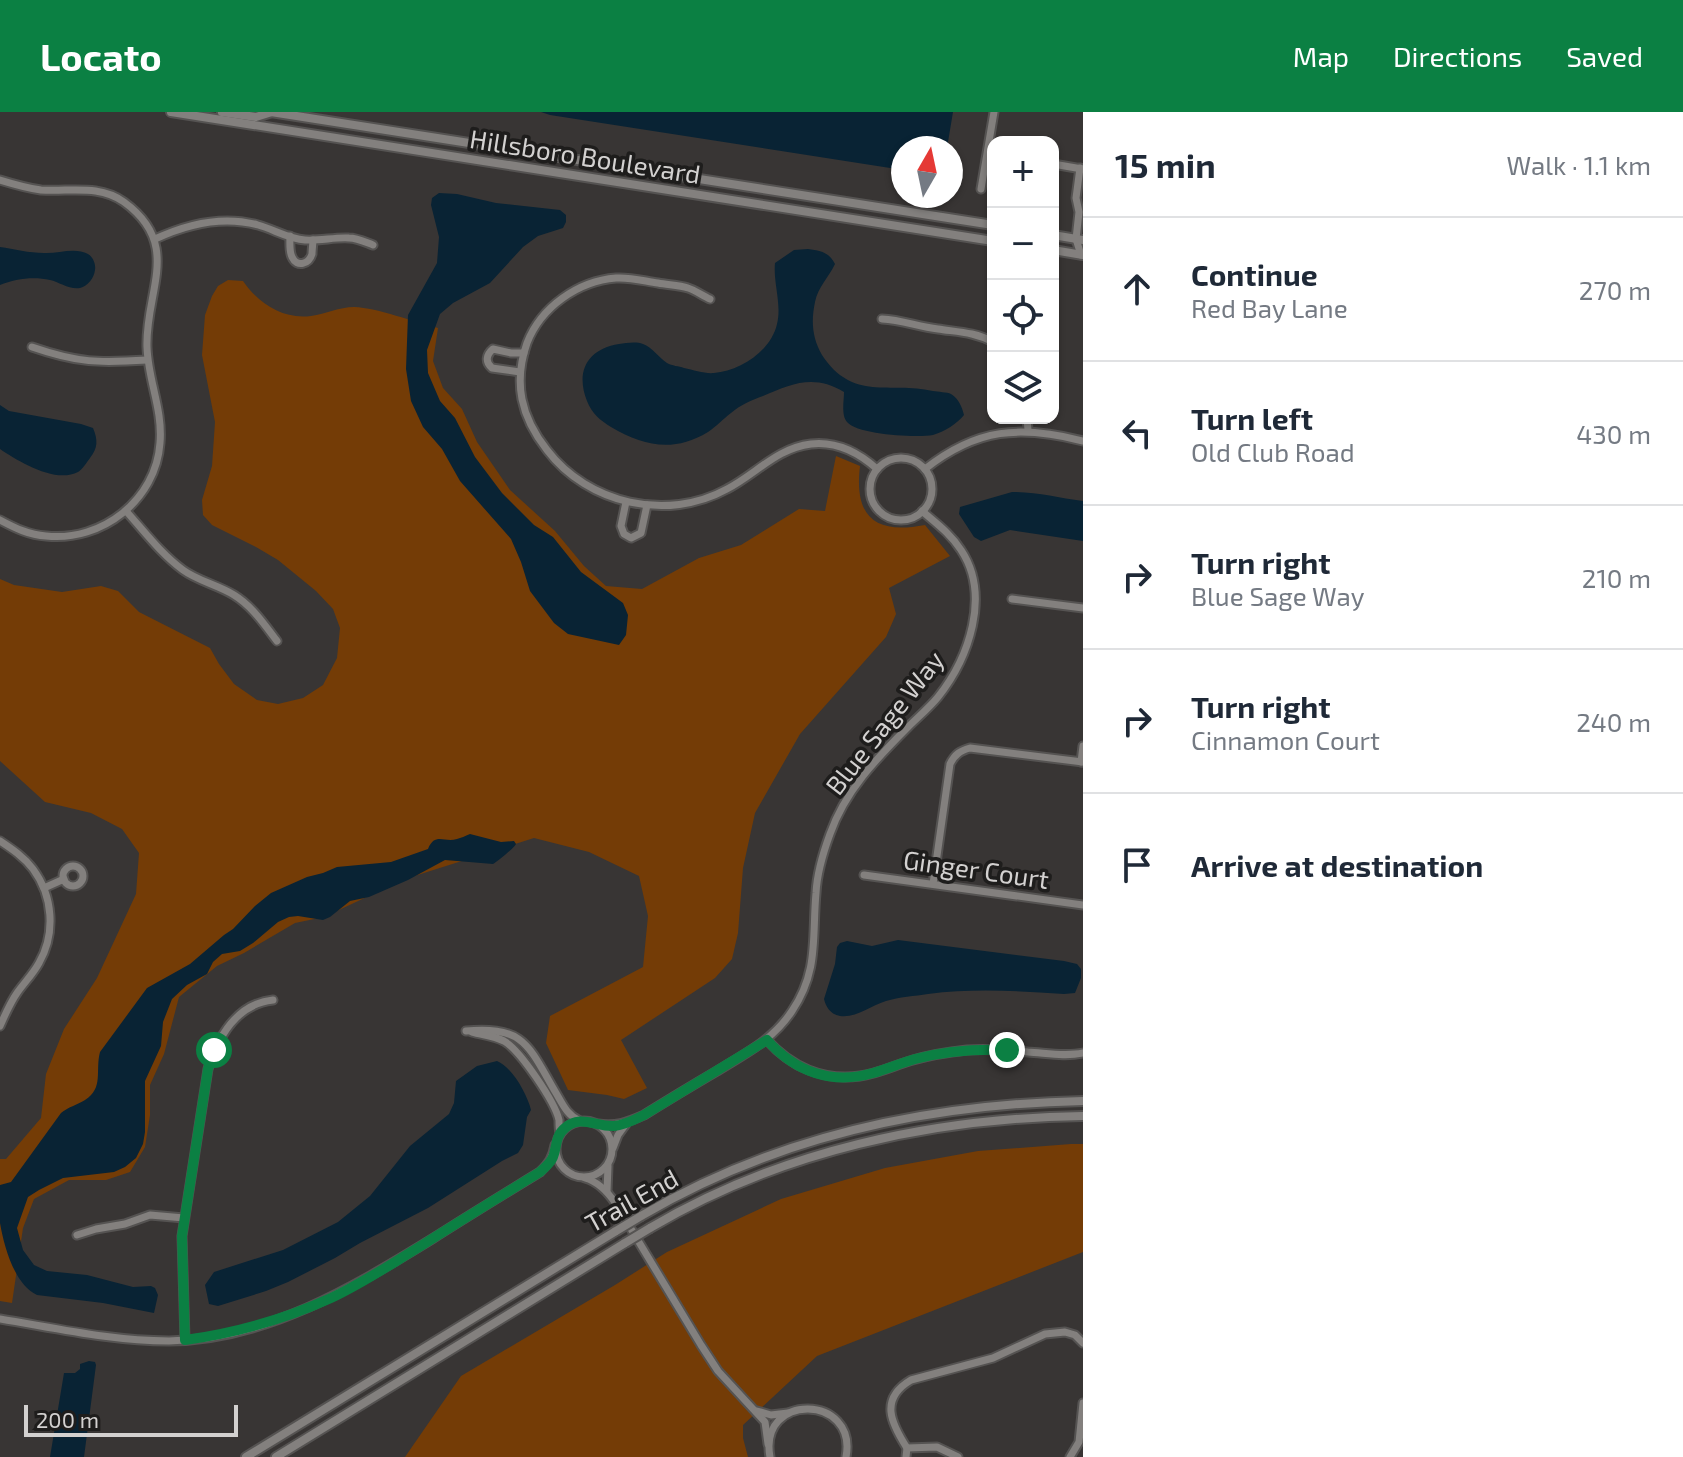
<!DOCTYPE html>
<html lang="en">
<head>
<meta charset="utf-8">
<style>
  :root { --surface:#fff; --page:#f2f2f3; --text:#1f2937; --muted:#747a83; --line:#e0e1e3; --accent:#0b8043 }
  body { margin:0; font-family:"Exo 2",sans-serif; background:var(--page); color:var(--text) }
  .controls { position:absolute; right:24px; top:24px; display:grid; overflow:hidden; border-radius:16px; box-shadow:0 2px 6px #0004 }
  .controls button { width:72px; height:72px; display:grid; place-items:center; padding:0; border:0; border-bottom:2px solid var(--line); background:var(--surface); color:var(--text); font:40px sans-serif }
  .compass { position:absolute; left:891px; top:24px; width:72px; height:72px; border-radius:50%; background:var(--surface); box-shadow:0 2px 6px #0004; rotate:9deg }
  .scale { position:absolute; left:24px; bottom:20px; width:214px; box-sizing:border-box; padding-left:8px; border:4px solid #d3d1d0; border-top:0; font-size:22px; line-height:28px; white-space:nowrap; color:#d3d1d0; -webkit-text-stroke:6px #1e1d1c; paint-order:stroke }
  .stop { position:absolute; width:24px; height:24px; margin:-18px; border:6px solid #0b8043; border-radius:50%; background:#fff }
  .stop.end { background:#0b8043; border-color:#fff; box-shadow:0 2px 8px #0008 }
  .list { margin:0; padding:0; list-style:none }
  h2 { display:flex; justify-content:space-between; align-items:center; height:104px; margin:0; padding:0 32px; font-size:34px }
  h2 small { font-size:26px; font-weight:400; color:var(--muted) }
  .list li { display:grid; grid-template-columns:52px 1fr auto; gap:24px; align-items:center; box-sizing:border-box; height:144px; padding:0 32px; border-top:2px solid var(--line) }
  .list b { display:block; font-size:30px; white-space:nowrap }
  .list p { margin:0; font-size:26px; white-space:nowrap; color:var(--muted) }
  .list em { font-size:26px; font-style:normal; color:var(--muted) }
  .icon { flex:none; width:44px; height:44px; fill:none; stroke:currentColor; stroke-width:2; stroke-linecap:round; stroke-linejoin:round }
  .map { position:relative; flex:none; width:1083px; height:1345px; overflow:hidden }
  header { display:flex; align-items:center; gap:48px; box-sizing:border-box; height:112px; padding:0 40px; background:var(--accent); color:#fff }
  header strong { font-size:38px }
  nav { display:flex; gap:44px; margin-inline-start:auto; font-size:28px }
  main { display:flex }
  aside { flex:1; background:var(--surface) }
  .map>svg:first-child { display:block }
  .green { fill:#743c06 }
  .water { fill:#092334 }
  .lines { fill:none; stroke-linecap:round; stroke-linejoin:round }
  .minor-casing { stroke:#555352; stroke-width:11 }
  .tertiary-casing { stroke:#555352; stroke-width:12 }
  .minor { stroke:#83807e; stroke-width:7 }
  .tertiary { stroke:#83807e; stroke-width:8 }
  .tertiary-bridge-casing { stroke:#555352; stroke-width:12; stroke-linecap:butt }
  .tertiary-bridge { stroke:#83807e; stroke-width:8 }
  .route { stroke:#0b8043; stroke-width:10 }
  .labels { text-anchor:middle; stroke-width:7; stroke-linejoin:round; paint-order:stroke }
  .street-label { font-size:26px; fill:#d3d1d0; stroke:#1e1d1c }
</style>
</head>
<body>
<header>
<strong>Locato</strong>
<nav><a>Map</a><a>Directions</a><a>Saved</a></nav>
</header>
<main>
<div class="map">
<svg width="1083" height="1345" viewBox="0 0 1083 1345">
  <rect width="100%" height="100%" fill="#383534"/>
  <!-- green -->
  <g class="green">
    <path d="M228,168L243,169C258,191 283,208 311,204C326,202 339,195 354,195C378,196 414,210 438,216L433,249L443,276L462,297L477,330L510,378L555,419L584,454L606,474L642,477L699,446L741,433L799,397L825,399L836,344L860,354C854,404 874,423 925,413L950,444L889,476L896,502L886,525L800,622L755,701L743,756L738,821L732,847L715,866L621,928L647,976L624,987L607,983L568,978L546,931L550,904L643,855L648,804L639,764L589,740L534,726L405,767L324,805L295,811L244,841L217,854L179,885L164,942L150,973V1003L145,1035L130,1060L106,1068H69L34,1087L23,1116L12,1191L0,1189V1047H6L41,1006L46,962L64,917L97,866L136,782L139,741L122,717L91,701L45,690L0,649V467L14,473L62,480L101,474L118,479L139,500L210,536L219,552L234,572L257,588L278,592L303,586L323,573L337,546L340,516L333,497L316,479L278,448L256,435L212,413L203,403L202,388L212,354L215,310L202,243L205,203L212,184L218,174Z"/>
    <path d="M1071,1032H1083V1140L817,1244L743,1313V1326L748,1345H405L461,1264L615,1173L667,1140L781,1087L885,1056L978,1039Z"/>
  </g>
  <!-- water -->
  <g class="water">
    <path d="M541,0H953L947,36H903V58L550,3Z"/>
    <path d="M439,81L457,82L496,91L560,98L566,103V110L563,116L538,124L523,135L490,171L453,191L440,202L427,238L428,261L440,289L455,306L475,345L502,381L534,413L553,425L581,460L623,491L628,503L626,523L619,533L568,522L554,511L530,479L521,450L511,427L460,369L442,337L423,315L411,289L406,257L408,203L437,151L439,125L431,93L432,86Z"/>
    <path d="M0,135C14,137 29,141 44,141C57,142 75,135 88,142C93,145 96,152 95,158C94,166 88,174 80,176C70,178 59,170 50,168C33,164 15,167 0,173Z"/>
    <path d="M808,137C821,139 829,140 835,152C829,165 818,175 815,190C811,209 812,226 822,243C853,290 889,269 933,279C938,280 947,280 951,282C959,287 962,295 964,303C958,311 944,320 933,323C917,326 858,323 847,310C841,303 844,289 844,280C815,262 792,271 763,284C752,288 740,293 731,301C723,307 717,314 708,320C673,341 644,334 611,315C600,308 592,302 587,289C575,259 588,237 619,232C626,231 636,229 643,232C652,235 659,246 667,251C672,254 679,254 684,256C694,258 705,262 714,261C740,259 771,239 777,212C782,192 773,171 775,151L794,138Z"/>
    <path d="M0,293L9,299L81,312L93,316C98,328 98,336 90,346C87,350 82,358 78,360C55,372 18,349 0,337Z"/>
    <path d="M1012,380C1038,380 1058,386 1083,389V429L1010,418L981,429L974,425L959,402L960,395Z"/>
    <path d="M470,722L501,730L514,729L516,732C515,735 497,750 493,752L445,748L408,768L369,785L350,789L330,805L323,808L298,804L289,805L278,810L253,831L240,839L222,842L213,850L207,862L187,873L172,887L163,910L161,934L145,969V1020L143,1032L136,1046L125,1055L114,1060L63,1066L39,1078L28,1085L17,1116L23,1138L34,1153L47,1159L87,1163L133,1175L151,1174L155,1176L158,1183L154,1201L103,1191L37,1183C14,1172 4,1134 0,1111C0,1099 0,1085 0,1073L11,1070L61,1001C68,995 77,993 85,988C104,976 95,959 100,940L147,876L190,852L224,823L233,817L255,794L271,781L307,765L323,761L337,755L391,750L428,737C435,720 444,731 457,727C461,726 465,724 470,722Z"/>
    <path d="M898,828L1064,849L1077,852L1081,857V866L1075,881L1064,882C1018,879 974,876 928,882C915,884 899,885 886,889C870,894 857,906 840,904C830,902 826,895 824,887L835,852L837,835L840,831L847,829L872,834Z"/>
    <path d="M497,949C512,955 527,982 531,998L527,1005L523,1033L518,1041L502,1049L428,1096L360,1131L335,1146L288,1170L266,1179L218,1194L209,1192L205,1173L214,1160L283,1138L338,1110L370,1084L410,1034L449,1002L454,991L456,969L477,954Z"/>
    <path d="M89,1249L95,1250L96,1253L84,1345H50L64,1261H75L80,1257V1252Z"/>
  </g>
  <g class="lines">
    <defs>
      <g id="minor">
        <path d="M1053,52L1082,57"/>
        <path d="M1080,56L1076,86L1079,100L1076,127L1081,143"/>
        <path d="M0,68C13,72 27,76 41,78C70,80 99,72 124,90C183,133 145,179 147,235C148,268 163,298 160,331C156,388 102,430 46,424C29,423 15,416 0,408"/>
        <path d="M981,77L994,0"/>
        <path d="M290,124C290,130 289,139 292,145C297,156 309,152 312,142C312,139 313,130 313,128"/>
        <path d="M155,127C187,112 222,103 258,113C273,117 289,127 305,128C320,129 335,125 349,126C357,126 365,130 373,133"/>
        <path d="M710,187C703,184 695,178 688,176C679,173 668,173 658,171C644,169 630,165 616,166C578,169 541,195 527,231C513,271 521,305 547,338C588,392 667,410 727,377C756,362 777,336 811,332C837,329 858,340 877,357"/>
        <path d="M882,207C903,208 918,215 938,217C958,220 975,220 993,230"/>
        <path d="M32,235C78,251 99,251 147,248"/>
        <path d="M520,260L492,256C485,250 486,243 493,237L511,241H524"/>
        <path d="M1027,306L1028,318"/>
        <circle cx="901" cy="377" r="31"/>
        <path d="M925,357C977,316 1020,313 1083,329"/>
        <path d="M626,390L621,414L624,422L631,426L641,421L647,393"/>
        <path d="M126,399C144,419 161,442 183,458C198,469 218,473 234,483C252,494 264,512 277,529"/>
        <path d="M1012,487L1083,496"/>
        <path d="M1081,650L1083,634"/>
        <path d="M0,729C12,737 24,745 33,757C53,784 56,821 39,851C33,862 24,871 17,881C10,891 5,903 0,914"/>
        <circle cx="73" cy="764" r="10"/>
        <path d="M864,763L1083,793"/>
        <path d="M933,772L950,652C955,642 960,639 970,636L1083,650"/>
        <path d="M44,776L64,767"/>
        <path d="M466,919C525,913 529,935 556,981C563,993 567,1003 580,1009"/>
        <path d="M472,920C483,923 494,924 504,929C520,938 555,990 559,1008C559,1011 559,1018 560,1021"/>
        <path d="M767,928C791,955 823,969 860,964C878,962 895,953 913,948C930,943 949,940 967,938C987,937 1008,938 1028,940C1046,941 1065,945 1083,941"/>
        <circle cx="584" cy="1037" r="28"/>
        <path d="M598,1012C616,1015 628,1010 644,1003C668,988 693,973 717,959C746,941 773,928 792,899C819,859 812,825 816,781C817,761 823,741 830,722C845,679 876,647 908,615C918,605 929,596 938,585C969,546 991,483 961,438C951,422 936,411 922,399"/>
        <path d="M613,1036L618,1023L626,1012"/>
        <path d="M585,1066C599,1070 608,1080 616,1092L701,1233L718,1259L765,1310L768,1332"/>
        <path d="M607,1079L608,1054"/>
        <path d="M77,1123L96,1117L125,1112L150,1103L184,1106"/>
        <path d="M0,1207C55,1216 112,1229 169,1229C266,1228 352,1176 432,1127C468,1104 504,1082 540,1060C549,1051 553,1045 555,1033"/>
        <path d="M185,1228L182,1124L208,957C218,925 236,892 273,888"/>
        <path d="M757,1299L771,1303L788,1301"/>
        <path d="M907,1336L937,1335L958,1345"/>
        <path d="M770,1345C758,1280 858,1282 846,1345"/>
        <path d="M906,1345L907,1336C891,1311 879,1287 911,1268L993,1246L1045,1222L1065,1220L1075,1223L1083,1231"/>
        <path d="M1070,1345L1079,1330L1083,1291"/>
      </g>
      <g id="tertiary">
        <path d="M171,0L993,129"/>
        <path d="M222,0L256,5L272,0"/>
        <path d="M271,0L993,113"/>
        <path d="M1053,123L1083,128"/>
        <path d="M1053,138L1083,143"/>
        <path d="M641,1104C775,1025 929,992 1083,989"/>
        <path d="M650,1116C780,1039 933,1006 1083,1004"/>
        <path d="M246,1345L616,1119"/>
        <path d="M276,1345L625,1131"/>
      </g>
    </defs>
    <!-- minor casing -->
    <use href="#minor" class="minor-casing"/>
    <!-- tertiary casing -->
    <use href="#tertiary" class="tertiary-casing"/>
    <!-- minor -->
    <use href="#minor" class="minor"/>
    <!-- tertiary -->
    <use href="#tertiary" class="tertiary"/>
    <defs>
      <g id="tertiary-bridge">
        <path d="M616,1119L641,1104"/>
        <path d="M625,1131L650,1116"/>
      </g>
    </defs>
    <!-- tertiary-bridge casing -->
    <use href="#tertiary-bridge" class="tertiary-bridge-casing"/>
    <!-- tertiary-bridge -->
    <use href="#tertiary-bridge" class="tertiary-bridge"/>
  </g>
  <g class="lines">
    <!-- route -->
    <path class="route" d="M214,938L208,957L182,1124L185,1228C236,1221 285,1207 331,1186C361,1172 388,1154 416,1137C457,1111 499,1085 540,1060C545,1055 550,1052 553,1045C557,1035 555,1024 565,1016C580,1002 596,1015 614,1014C625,1013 634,1008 644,1003L767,928C795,960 832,973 873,961C887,957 901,951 915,947C945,939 976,937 1007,938"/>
  </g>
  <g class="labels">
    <!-- street labels -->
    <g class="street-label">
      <text transform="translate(585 45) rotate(9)" y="9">Hillsboro Boulevard</text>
      <text transform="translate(885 611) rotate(-52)" y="9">Blue Sage Way</text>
      <text transform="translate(976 758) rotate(8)" y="9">Ginger Court</text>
      <text transform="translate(632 1089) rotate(-29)" y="9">Trail End</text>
    </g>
  </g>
</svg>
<div class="controls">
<button>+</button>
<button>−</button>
<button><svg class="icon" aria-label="locate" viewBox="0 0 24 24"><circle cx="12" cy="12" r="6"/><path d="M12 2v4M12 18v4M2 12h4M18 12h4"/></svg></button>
<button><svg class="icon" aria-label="layers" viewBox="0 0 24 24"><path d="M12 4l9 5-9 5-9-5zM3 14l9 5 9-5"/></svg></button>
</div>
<svg class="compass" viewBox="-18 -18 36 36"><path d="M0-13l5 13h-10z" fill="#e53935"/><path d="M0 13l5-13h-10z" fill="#747a83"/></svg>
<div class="scale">200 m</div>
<div class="stop" style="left:214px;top:938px"></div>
<div class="stop end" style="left:1007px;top:938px"></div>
</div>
<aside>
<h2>15 min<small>Walk · 1.1 km</small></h2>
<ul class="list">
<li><svg class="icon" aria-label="ahead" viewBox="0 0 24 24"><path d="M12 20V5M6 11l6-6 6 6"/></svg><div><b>Continue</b><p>Red Bay Lane</p></div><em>270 m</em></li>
<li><svg class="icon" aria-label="left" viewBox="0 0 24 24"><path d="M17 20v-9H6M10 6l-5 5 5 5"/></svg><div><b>Turn left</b><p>Old Club Road</p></div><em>430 m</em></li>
<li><svg class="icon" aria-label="right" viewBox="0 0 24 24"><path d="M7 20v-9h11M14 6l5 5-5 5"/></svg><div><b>Turn right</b><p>Blue Sage Way</p></div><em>210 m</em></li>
<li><svg class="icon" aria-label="right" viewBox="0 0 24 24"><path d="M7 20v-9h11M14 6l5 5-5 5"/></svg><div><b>Turn right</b><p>Cinnamon Court</p></div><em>240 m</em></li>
<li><svg class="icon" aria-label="arrive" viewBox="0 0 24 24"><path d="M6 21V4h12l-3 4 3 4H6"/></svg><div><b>Arrive at destination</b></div></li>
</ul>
</aside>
</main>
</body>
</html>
